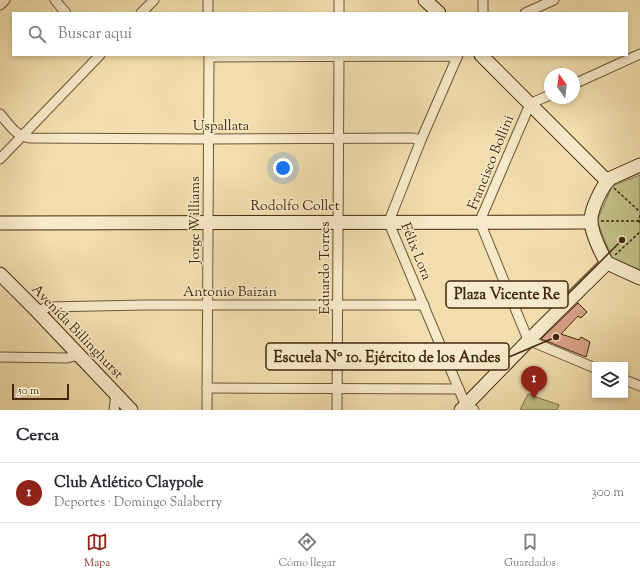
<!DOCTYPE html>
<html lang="es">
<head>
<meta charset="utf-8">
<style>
  :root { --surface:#fff; --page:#f2f2f3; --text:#2b2b33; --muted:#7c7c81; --line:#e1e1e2; --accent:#8f2418 }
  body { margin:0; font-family:"Sorts Mill Goudy",serif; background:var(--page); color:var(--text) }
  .controls { position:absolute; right:12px; bottom:12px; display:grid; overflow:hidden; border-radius:0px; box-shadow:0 2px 6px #0003 }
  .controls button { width:36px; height:36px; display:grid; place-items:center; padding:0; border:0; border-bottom:1px solid var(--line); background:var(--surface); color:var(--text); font:20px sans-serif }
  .compass { position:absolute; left:544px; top:68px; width:36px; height:36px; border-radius:50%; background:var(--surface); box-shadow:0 2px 6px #0003; rotate:346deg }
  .scale { position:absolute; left:12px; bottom:10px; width:57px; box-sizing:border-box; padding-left:4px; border:2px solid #43290d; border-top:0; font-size:11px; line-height:14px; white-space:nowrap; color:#43290d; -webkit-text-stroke:3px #f7eaca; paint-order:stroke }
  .you { position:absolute; left:283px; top:168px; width:14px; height:14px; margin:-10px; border:3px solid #fff; border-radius:50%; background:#1a73e8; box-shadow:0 0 0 6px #1a73e833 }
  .badge { display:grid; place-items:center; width:26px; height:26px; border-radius:50%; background:var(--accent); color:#fff; font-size:13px; font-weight:700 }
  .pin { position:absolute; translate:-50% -33px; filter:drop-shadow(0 1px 2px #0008) }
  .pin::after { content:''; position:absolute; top:21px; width:14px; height:12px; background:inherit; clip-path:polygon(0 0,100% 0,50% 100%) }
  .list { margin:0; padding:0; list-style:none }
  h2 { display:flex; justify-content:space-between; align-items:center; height:52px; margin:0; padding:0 16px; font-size:17px }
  h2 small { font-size:13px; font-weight:400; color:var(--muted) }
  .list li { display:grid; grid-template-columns:26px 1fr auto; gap:12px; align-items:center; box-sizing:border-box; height:60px; padding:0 16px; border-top:1px solid var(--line) }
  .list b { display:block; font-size:15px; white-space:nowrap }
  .list p { margin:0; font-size:13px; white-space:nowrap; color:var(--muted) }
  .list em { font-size:13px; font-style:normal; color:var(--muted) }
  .icon { flex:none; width:22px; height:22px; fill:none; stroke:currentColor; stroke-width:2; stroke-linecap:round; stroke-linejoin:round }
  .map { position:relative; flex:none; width:640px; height:410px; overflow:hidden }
  .search { position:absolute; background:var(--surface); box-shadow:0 2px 6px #0003; left:12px; right:12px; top:12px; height:44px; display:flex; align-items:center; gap:10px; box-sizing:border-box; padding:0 14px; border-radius:0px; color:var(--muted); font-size:15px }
  .sheet { height:112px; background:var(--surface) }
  nav { display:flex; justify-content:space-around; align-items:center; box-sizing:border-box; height:56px; border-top:1px solid var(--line); background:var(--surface); font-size:11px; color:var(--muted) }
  nav a { display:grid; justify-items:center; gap:2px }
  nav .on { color:var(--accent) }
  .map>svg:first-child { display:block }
  .green { fill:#c0c086; stroke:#82744a }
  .building { fill:#dba389; stroke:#43290d }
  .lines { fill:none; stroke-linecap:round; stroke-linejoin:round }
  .street-casing { stroke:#6f5635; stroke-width:11 }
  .secondary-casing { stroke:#43290d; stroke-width:15 }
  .path { stroke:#43290d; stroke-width:1.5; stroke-dasharray:3 2; stroke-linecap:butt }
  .street { stroke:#f7eaca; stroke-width:9 }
  .secondary { stroke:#f7eaca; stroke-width:13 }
  .labels { text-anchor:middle; stroke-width:3; stroke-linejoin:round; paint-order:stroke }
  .street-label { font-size:14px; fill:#43290d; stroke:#f7eaca }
  .leader { fill:none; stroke:#43290d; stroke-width:1.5 }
  .callout-dot { fill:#43290d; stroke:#f7eaca; stroke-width:1.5 }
  .callout { fill:#f7eaca; stroke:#43290d; stroke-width:1.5 }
  .callout-label { font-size:15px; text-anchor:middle; font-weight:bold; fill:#43290d }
</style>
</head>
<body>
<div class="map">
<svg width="640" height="410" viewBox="0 0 640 410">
  <rect width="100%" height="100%" fill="#f2dead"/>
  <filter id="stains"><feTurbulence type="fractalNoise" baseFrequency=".005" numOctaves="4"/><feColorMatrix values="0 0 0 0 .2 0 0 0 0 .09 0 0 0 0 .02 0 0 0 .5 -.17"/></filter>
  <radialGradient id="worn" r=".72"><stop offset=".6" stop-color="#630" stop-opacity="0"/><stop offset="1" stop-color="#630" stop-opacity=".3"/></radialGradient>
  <!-- green -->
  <g class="green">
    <path d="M640,175V270L612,258L597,221L612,186Z"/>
    <path d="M528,394L559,405L557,410H520Z"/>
  </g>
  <!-- building -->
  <path class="building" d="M578,303L587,312L581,318L578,316L561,334L579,340L581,337L590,342L586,357L541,339Z"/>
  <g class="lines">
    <defs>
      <g id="street">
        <path d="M55,0L66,13"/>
        <path d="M208,0V13"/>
        <path d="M483,0V13"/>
        <path d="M0,5L5,0"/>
        <path d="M141,13L154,0"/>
        <path d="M339,13V0"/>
        <path d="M525,13L554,0"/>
        <path d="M458,55L421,140L391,216L390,222L391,228L463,399L467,405L474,410"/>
        <path d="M209,57L448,56L457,58"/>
        <path d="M574,84L640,54"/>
        <path d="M550,95L536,101L527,111L482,216V227L526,335L535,343L595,368"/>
        <path d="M0,114C9,124 15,136 30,138L209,139L412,138L421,140"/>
        <path d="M0,159L100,55"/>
        <path d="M37,311L48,307L144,305H424"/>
        <path d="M0,357L67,358L79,355"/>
        <path d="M625,380L640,386"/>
        <path d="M207,388L459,389"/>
        <path d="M114,410L116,394"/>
        <path d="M207,410L209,55"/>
        <path d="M337,410L339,55"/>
      </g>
      <g id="secondary">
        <path d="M425,0L439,13"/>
        <path d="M481,55L607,181"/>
        <path d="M640,165L611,178C602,185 590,211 591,222C592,234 601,253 607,263L640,278"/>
        <path d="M0,223L591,222"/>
        <path d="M0,274L37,311L131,410"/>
        <path d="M461,410L530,339L607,263"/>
      </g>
    </defs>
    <!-- street casing -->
    <use href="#street" class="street-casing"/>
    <!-- secondary casing -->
    <use href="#secondary" class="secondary-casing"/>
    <!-- path -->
    <g class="path">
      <path d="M614,188L640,212"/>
      <path d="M640,215L639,221L640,225"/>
      <path d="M601,221H639"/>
      <path d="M615,255L640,232"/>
    </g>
    <!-- street -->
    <use href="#street" class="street"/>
    <!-- secondary -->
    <use href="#secondary" class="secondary"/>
  </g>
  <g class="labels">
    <!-- street labels -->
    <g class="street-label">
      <text x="221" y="130">Uspallata</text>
      <text transform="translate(490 162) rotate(-68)" y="5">Francisco Bollini</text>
      <text x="295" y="210">Rodolfo Collet</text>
      <text transform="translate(194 220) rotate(-90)" y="5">Jorge Williams</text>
      <text transform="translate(417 251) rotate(68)" y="5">Félix Lora</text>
      <text transform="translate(324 268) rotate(-90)" y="5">Eduardo Torres</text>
      <text x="230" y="296">Antonio Baizán</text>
      <text transform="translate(78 331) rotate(46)" y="5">Avenida Billinghurst</text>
    </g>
  </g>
  <!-- callouts -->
  <path class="leader" d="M622 240L568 294M556 337L509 357"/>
  <g class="callout-dot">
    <circle cx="622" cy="240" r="4"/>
    <circle cx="556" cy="337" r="4"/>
  </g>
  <g class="callout">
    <rect x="446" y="281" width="122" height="27" rx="4"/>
    <rect x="266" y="343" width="243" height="27" rx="4"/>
  </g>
  <g class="callout-label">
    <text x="507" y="299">Plaza Vicente Re</text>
    <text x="387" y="362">Escuela Nº 10. Ejército de los Andes</text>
  </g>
  <rect width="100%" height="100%" filter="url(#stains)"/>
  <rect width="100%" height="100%" fill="url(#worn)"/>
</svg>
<div class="controls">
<button><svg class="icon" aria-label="layers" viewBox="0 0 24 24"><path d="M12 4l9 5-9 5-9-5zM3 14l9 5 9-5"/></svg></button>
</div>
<svg class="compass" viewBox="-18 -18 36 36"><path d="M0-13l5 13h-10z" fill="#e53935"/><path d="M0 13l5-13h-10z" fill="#7c7c81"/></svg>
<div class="scale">50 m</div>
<div class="you"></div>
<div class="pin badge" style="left:534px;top:399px">1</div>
<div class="search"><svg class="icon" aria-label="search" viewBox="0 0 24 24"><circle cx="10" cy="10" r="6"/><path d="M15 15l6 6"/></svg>Buscar aquí</div>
</div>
<section class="sheet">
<h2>Cerca<small></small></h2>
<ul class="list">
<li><span class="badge">1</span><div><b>Club Atlético Claypole</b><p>Deportes · Domingo Salaberry</p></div><em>300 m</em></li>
</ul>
</section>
<nav>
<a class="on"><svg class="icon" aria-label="map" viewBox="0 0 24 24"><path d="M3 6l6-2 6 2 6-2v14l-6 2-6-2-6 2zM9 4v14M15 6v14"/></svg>Mapa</a>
<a><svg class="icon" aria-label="directions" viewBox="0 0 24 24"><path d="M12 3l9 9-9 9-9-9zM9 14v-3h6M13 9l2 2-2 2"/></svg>Cómo llegar</a>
<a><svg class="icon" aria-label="saved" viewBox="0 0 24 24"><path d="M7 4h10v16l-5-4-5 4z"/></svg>Guardados</a>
</nav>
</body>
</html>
